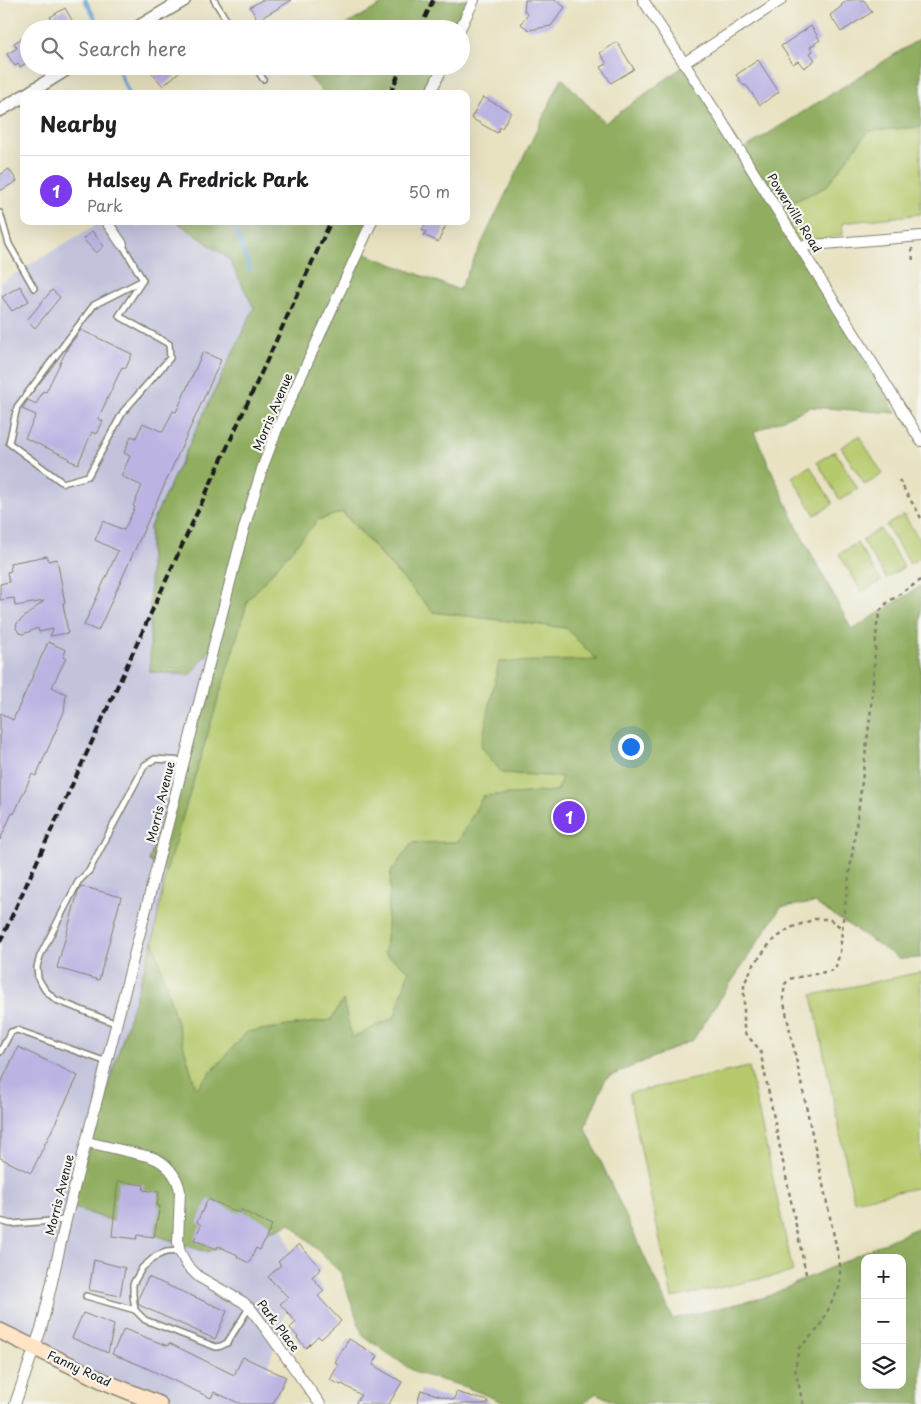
<!DOCTYPE html>
<html lang="en">
<head>
<meta charset="utf-8">
<style>
  :root { --surface:#fff; --page:#f6f6f6; --text:#202124; --muted:#757577; --line:#e0e0e0; --accent:#7c3aed }
  body { margin:0; font-family:"Playpen Sans",sans-serif; background:var(--page); color:var(--text) }
  .controls { position:absolute; right:15px; bottom:15px; display:grid; overflow:hidden; border-radius:10px; box-shadow:0 5px 20px #0002 }
  .controls button { width:45px; height:45px; display:grid; place-items:center; padding:0; border:0; border-bottom:1px solid var(--line); background:var(--surface); color:var(--text); font:25px sans-serif }
  .you { position:absolute; left:630px; top:746px; width:18px; height:18px; margin:-12px; border:4px solid #fff; border-radius:50%; background:#1a73e8; box-shadow:0 0 0 8px #1a73e833 }
  .badge { display:grid; place-items:center; width:32px; height:32px; border-radius:50%; background:var(--accent); color:#fff; font-size:16px; font-weight:700 }
  .pin { position:absolute; translate:-50% -50%; border:2px solid #fff; box-shadow:0 1px 5px #0006 }
  .list { margin:0; padding:0; list-style:none }
  h2 { display:flex; justify-content:space-between; align-items:center; height:65px; margin:0; padding:0 20px; font-size:21px }
  h2 small { font-size:16px; font-weight:400; color:var(--muted) }
  .list li { display:grid; grid-template-columns:32px 1fr auto; gap:15px; align-items:center; box-sizing:border-box; height:70px; padding:0 20px; border-top:1px solid var(--line) }
  .list b { display:block; font-size:19px; white-space:nowrap }
  .list p { margin:0; font-size:16px; white-space:nowrap; color:var(--muted) }
  .list em { font-size:16px; font-style:normal; color:var(--muted) }
  .icon { flex:none; width:28px; height:28px; fill:none; stroke:currentColor; stroke-width:2; stroke-linecap:round; stroke-linejoin:round }
  .map { position:relative; flex:none; width:921px; height:1404px; overflow:hidden }
  .search { position:absolute; background:var(--surface); box-shadow:0 5px 20px #0002; left:20px; top:20px; width:450px; height:55px; display:flex; align-items:center; gap:12px; box-sizing:border-box; padding:0 18px; border-radius:28px; color:var(--muted); font-size:19px }
  .panel { position:absolute; background:var(--surface); box-shadow:0 5px 20px #0002; left:20px; top:90px; width:450px; height:135px; border-radius:10px }
  .map>svg:first-child { display:block }
  .industrial { fill:#c2c2dc }
  .green { fill:#b6c96c; stroke:#697244 }
  .forest { fill:#90ad60; stroke:#56643e; fill-rule:evenodd }
  .lines { fill:none; stroke-linecap:round; stroke-linejoin:round }
  .stream { stroke:#65a4d7; stroke-width:4 }
  .building { fill:#bbb4e3 }
  .service-casing { stroke:#827f6e; stroke-width:8 }
  .minor-casing { stroke:#827f6e; stroke-width:12 }
  .tertiary-casing { stroke:#827f6e; stroke-width:15 }
  .secondary-casing { stroke:#827f6e; stroke-width:18 }
  .path { stroke:#827f6e; stroke-width:2.5; stroke-dasharray:4 4; stroke-linecap:butt }
  .service { stroke:#fff; stroke-width:5 }
  .minor { stroke:#fff; stroke-width:10 }
  .tertiary { stroke:#fff; stroke-width:12 }
  .secondary { stroke:#ffe4c6; stroke-width:15 }
  .rail { stroke:#1c1c1c; stroke-width:4; stroke-dasharray:8 4; stroke-linecap:butt }
  .labels { text-anchor:middle; stroke-width:4.5; stroke-linejoin:round; paint-order:stroke }
  .street-label { font-size:12px; fill:#1c1c1c; stroke:#f6f6f2 }
</style>
</head>
<body>
<div class="map">
<svg width="921" height="1404" viewBox="0 0 921 1404">
  <rect width="100%" height="100%" fill="#f6f6f2"/>
  <filter id="ink" filterUnits="userSpaceOnUse"><feTurbulence type="fractalNoise" baseFrequency=".02" numOctaves="2"/><feDisplacementMap in="SourceGraphic" scale="10" xChannelSelector="R" yChannelSelector="G"/><feConvolveMatrix kernelMatrix="1 2 1 2 8 2 1 2 1" color-interpolation-filters="sRGB"/></filter>
  <filter id="wash" filterUnits="userSpaceOnUse"><feTurbulence type="fractalNoise" baseFrequency=".0096" numOctaves="4" result="noise"/><feDisplacementMap in="SourceGraphic" scale="20" xChannelSelector="R" yChannelSelector="G"/><feGaussianBlur stdDeviation="1.12" result="paint"/><feColorMatrix in="noise" values="0 0 0 0 0 0 0 0 0 0 0 0 0 0 0 0 0 1.4 0 .05"/><feComposite in="paint" operator="in"/></filter>
  <g filter="url(#wash)">
    <rect width="100%" height="100%" fill="#e8e2c1"/>
    <!-- industrial -->
    <path class="industrial" d="M102,221H133L137,228L142,221H176L229,259L254,308L150,527L221,635L149,861L166,872L153,940L71,1207L206,1252L282,1227L298,1272L256,1404H160L0,1331V283Z"/>
    <!-- green -->
    <g class="green">
      <path d="M921,127V214L842,223L843,234L800,246L777,209L826,187L868,131Z"/>
      <path d="M859,436L883,474L865,485L841,447Z"/>
      <path d="M835,451L858,489L840,500L817,462Z"/>
      <path d="M810,466L833,504L815,515L792,477Z"/>
      <path d="M342,512L433,612L566,628L598,660L502,773L563,776L557,791L483,796L458,842L412,843L391,872L385,954L409,970L395,1017L352,1039L343,1000L331,1020L247,1032L196,1089L153,940L166,872L248,600L317,520Z"/>
      <path d="M904,515L921,542V557L910,564L886,525Z"/>
      <path d="M880,529L904,567L886,578L862,540Z"/>
      <path d="M857,543L881,581L862,592L839,554Z"/>
      <path d="M921,972V1187L854,1201L812,995Z"/>
      <path d="M749,1067L793,1272L672,1298L629,1093Z"/>
    </g>
    <!-- forest -->
    <g class="forest">
      <path d="M389,0H472L459,29H339Z"/>
      <path d="M921,38V127L868,131L826,187L777,209L800,246L896,413L810,407L754,432L799,531L852,630L921,586V958L900,959L815,903L781,907L693,1040L606,1078L585,1127L673,1319L766,1297L921,1226V1404H618L596,1393L584,1404H507L466,1387L416,1373L363,1336L341,1273L290,1223L282,1227L206,1252L71,1207L153,940L196,1089L247,1032L331,1020L343,1000L352,1038L395,1017L409,970L385,954L391,872L412,843L458,842L483,796L557,791L562,777L502,773L481,746L499,662L597,660L566,628L433,612L343,512L318,520L248,600L166,872L149,861L221,637L190,675L150,672V527L254,308L229,259L176,221H372L358,251L459,290L562,78L605,123L688,63L742,150ZM865,1258H902V1385H865Z"/>
      <path d="M299,66H442L429,94H325Z"/>
    </g>
    <g class="lines">
      <!-- stream -->
      <g class="stream">
        <path d="M85,0L101,29"/>
        <path d="M117,66L129,94"/>
        <path d="M232,221L250,270"/>
      </g>
    </g>
    <g id="blocks">
      <!-- building -->
      <g class="building">
        <path d="M262,0H292L258,20L250,7Z"/>
        <path d="M525,0H555L565,7L551,26L529,30L521,24L528,14L524,11Z"/>
        <path d="M848,0H864L872,12L841,32L830,15L842,6L841,5Z"/>
        <path d="M65,8L77,29H38L52,20L50,17Z"/>
        <path d="M811,26L820,40L810,47L813,51L810,53L815,60L804,68L798,61L793,64L781,46Z"/>
        <path d="M29,34V61L20,67L18,64L15,66L7,54L17,48L14,43Z"/>
        <path d="M617,42L634,69L611,83L601,67L607,64L600,53Z"/>
        <path d="M758,60L779,92L760,105L746,85L744,86L736,75Z"/>
        <path d="M146,66H186L163,86Z"/>
        <path d="M483,97L511,112L502,128L500,127L497,133L471,118Z"/>
        <path d="M9,169L17,181L0,191V175Z"/>
        <path d="M427,221H448L438,242L424,235L426,232L422,230Z"/>
        <path d="M92,231L104,246L96,253L83,239Z"/>
        <path d="M20,286L29,301L12,311L2,297Z"/>
        <path d="M52,290L60,297L35,328L27,320Z"/>
        <path d="M81,330L132,354L126,368L122,367L98,419L103,421L97,434L92,432L78,464L68,460L69,458L25,438L36,415L22,409L28,400L36,404L43,391L46,392L68,347Z"/>
        <path d="M203,352L221,360L98,631L84,625L118,551L95,540L103,521L124,530L135,507L133,506L142,486L121,476L130,456L124,453L131,436L136,438L143,423L163,432L173,411L176,412Z"/>
        <path d="M47,556L48,561L57,559L65,603H63L68,633L50,636L53,629L39,632L38,628L23,634L19,633L16,628L17,623L44,601L15,606L14,598L0,600V584L9,582L7,572L11,571L10,563Z"/>
        <path d="M48,642L66,650L63,657L66,658L52,687L66,694L64,712L36,776L32,774L14,814L12,813L0,840V713L13,720Z"/>
        <path d="M81,886L121,897L99,980L57,968L78,892Z"/>
        <path d="M18,1047L78,1076L31,1173L0,1158V1085Z"/>
        <path d="M118,1181L144,1185L143,1190L159,1192L157,1205L160,1206L154,1237L138,1235L137,1239L112,1236Z"/>
        <path d="M208,1199L239,1213L241,1210L272,1225L260,1250L256,1248L249,1263L237,1257L238,1255L218,1246L217,1249L194,1240L201,1225L197,1222Z"/>
        <path d="M299,1244L321,1269L312,1277L324,1291L318,1296L341,1321L321,1339L318,1336L306,1348L297,1338L298,1337L290,1328L296,1322L280,1304L288,1297L268,1277L281,1265L278,1262Z"/>
        <path d="M94,1260L125,1268L120,1296L89,1290Z"/>
        <path d="M148,1277L227,1311L215,1339L139,1305L138,1299Z"/>
        <path d="M83,1313L114,1325L108,1353L72,1338Z"/>
        <path d="M124,1329L168,1346L169,1343L234,1375L243,1357L286,1377L273,1404H241L214,1392L211,1398L140,1365L112,1354Z"/>
        <path d="M349,1339L378,1356L373,1365L402,1382L389,1404H355L361,1395L342,1384L341,1385L330,1380L338,1365L335,1362Z"/>
        <path d="M421,1390L454,1400L456,1392L488,1401V1404H417Z"/>
      </g>
    </g>
  </g>
  <g filter="url(#ink)">
    <use href="#blocks" fill-opacity="0" stroke="#827f6e" stroke-width="1"/>
    <g class="lines">
      <defs>
        <g id="service">
          <path d="M214,0L232,29"/>
          <path d="M255,66L263,79"/>
          <path d="M0,213L9,244L34,288"/>
          <path d="M122,244L143,280L119,316L169,344L170,358L123,412L88,476L63,483L9,443L17,407L94,305L143,280"/>
          <path d="M117,1024L56,1000L45,990L38,978L37,967L40,956L78,882L89,871L145,765L155,759L184,761"/>
          <path d="M0,1052L11,1032L17,1030L107,1062"/>
          <path d="M0,1221L11,1224L66,1220"/>
          <path d="M179,1251L166,1252L156,1256L142,1268L133,1284V1295L135,1310L145,1320L216,1347L221,1346L227,1343L249,1308"/>
          <path d="M86,1296L135,1310"/>
        </g>
        <g id="minor">
          <path d="M643,0L721,120L921,441"/>
          <path d="M460,29L474,0"/>
          <path d="M684,63L781,0"/>
          <path d="M430,94L443,66"/>
          <path d="M106,221L122,244"/>
          <path d="M800,246L921,236"/>
          <path d="M87,1142L151,1157C166,1162 177,1175 180,1191L178,1242L180,1252L187,1265L199,1277L243,1302L250,1308L263,1325L320,1404"/>
          <path d="M15,1404L42,1326L66,1220L244,528L263,466L277,429L372,221"/>
        </g>
        <g id="tertiary">
          <path d="M135,29L184,0"/>
          <path d="M27,94L72,66"/>
          <path d="M0,110L24,96"/>
        </g>
        <path id="secondary" d="M0,1331L103,1381L159,1404"/>
      </defs>
      <!-- service casing -->
      <use href="#service" class="service-casing"/>
      <!-- minor casing -->
      <use href="#minor" class="minor-casing"/>
      <!-- tertiary casing -->
      <use href="#tertiary" class="tertiary-casing"/>
      <!-- secondary casing -->
      <use href="#secondary" class="secondary-casing"/>
      <!-- path -->
      <g class="path">
        <path d="M912,248L913,263"/>
        <path d="M899,480L921,518"/>
        <path d="M806,1274L760,1050L744,1032V984L753,966L771,942L790,928L815,919H829L842,928"/>
        <path d="M803,1404L795,1369L799,1348L819,1328L840,1286V1264L783,998L785,984L789,979L835,970L840,952L843,920L859,805L871,709L877,625L880,611L888,602L921,580"/>
      </g>
      <!-- service -->
      <use href="#service" class="service"/>
      <!-- minor -->
      <use href="#minor" class="minor"/>
      <!-- tertiary -->
      <use href="#tertiary" class="tertiary"/>
      <!-- secondary -->
      <use href="#secondary" class="secondary"/>
      <!-- rail -->
      <g class="rail">
        <path d="M420,29L433,0"/>
        <path d="M390,94L402,66"/>
        <path d="M0,942L331,221"/>
      </g>
    </g>
  </g>
  <g class="labels">
    <!-- street labels -->
    <g class="street-label">
      <text transform="translate(794 213) rotate(58)" y="4">Powerville Road</text>
      <text transform="translate(273 412) rotate(-67)" y="4">Morris Avenue</text>
      <text transform="translate(161 802) rotate(-76)" y="4">Morris Avenue</text>
      <text transform="translate(60 1195) rotate(-76)" y="4">Morris Avenue</text>
      <text transform="translate(278 1326) rotate(53)" y="4">Park Place</text>
      <text transform="translate(79 1369) rotate(25)" y="4">Fanny Road</text>
    </g>
  </g>
</svg>
<div class="controls">
<button>+</button>
<button>−</button>
<button><svg class="icon" aria-label="layers" viewBox="0 0 24 24"><path d="M12 4l9 5-9 5-9-5zM3 14l9 5 9-5"/></svg></button>
</div>
<div class="you"></div>
<div class="pin badge" style="left:569px;top:817px">1</div>
<div class="search"><svg class="icon" aria-label="search" viewBox="0 0 24 24"><circle cx="10" cy="10" r="6"/><path d="M15 15l6 6"/></svg>Search here</div>
<section class="panel">
<h2>Nearby<small></small></h2>
<ul class="list">
<li><span class="badge">1</span><div><b>Halsey A Fredrick Park</b><p>Park</p></div><em>50 m</em></li>
</ul>
</section>
</div>
</body>
</html>
